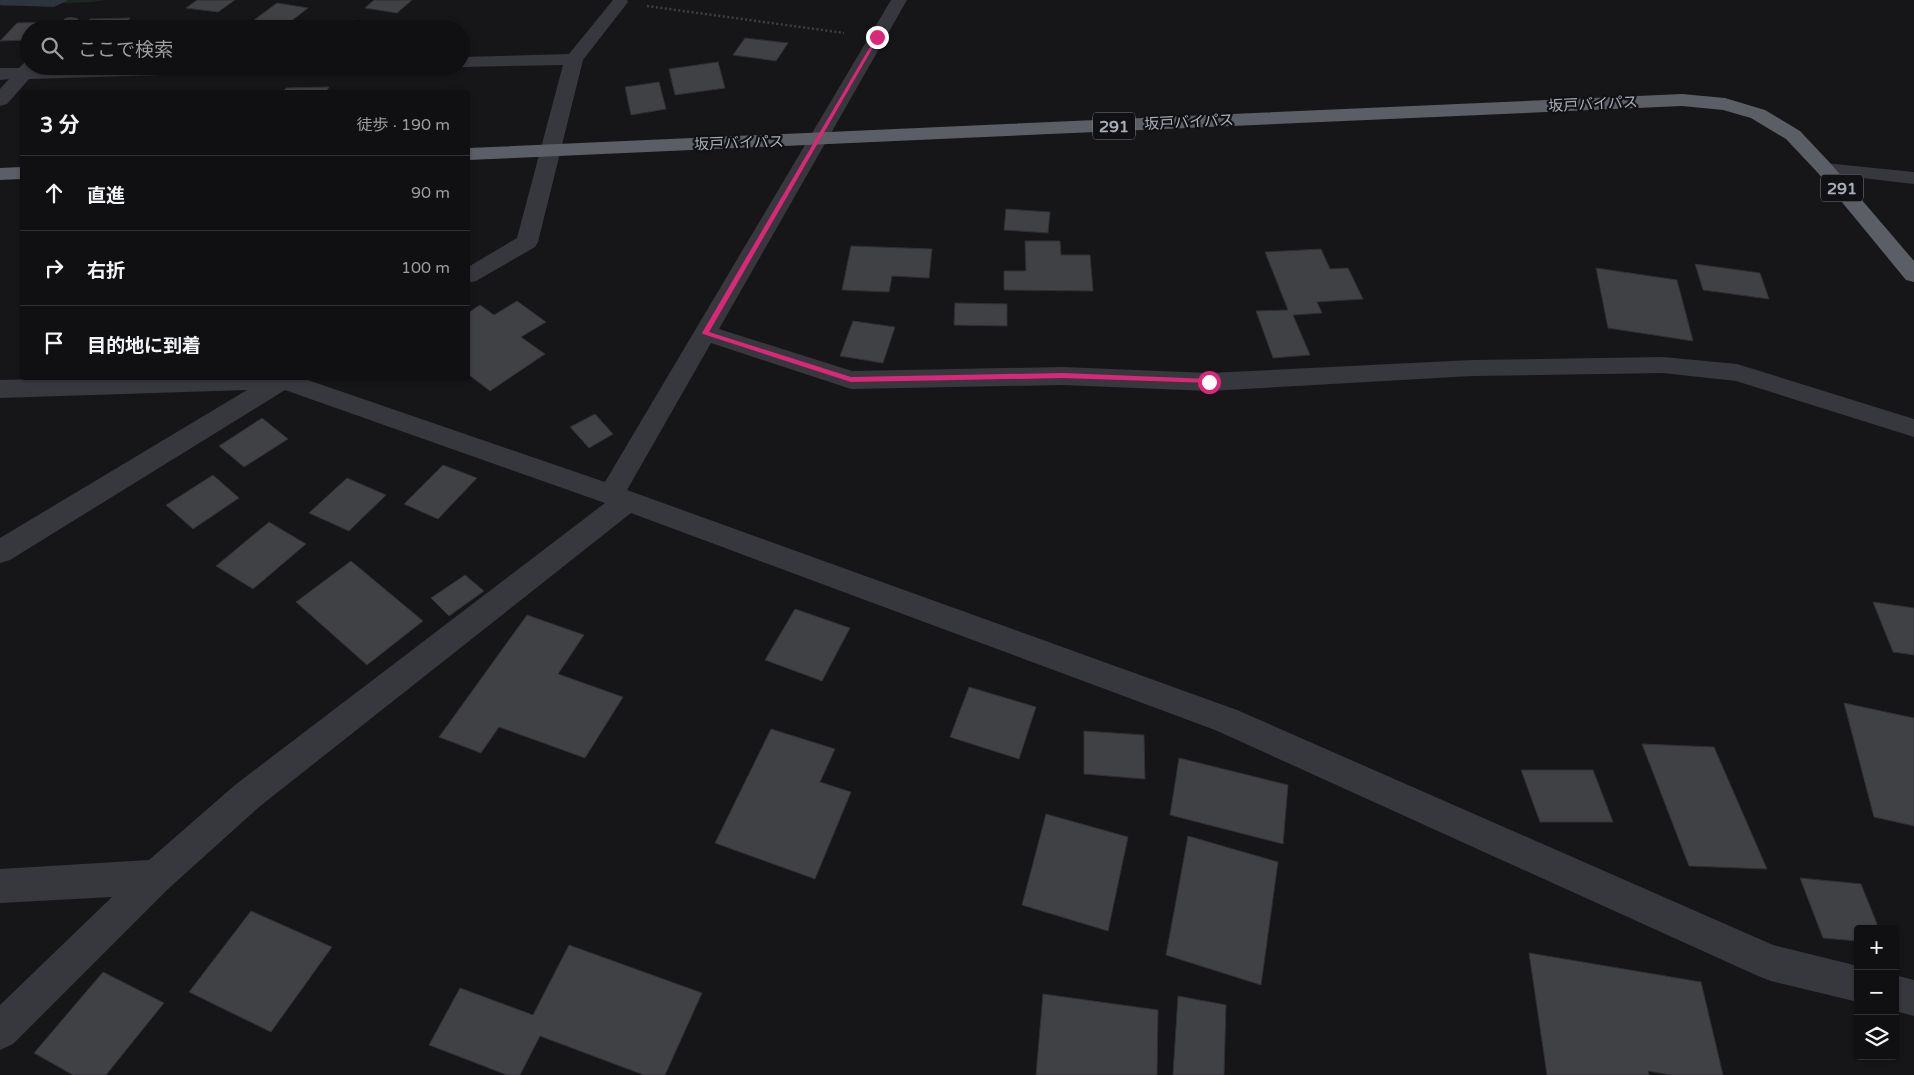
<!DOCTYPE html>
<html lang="ja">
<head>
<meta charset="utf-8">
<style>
  :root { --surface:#101012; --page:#1e1e20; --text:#f1f3f6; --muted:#9c9d9f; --line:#303032 }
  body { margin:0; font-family:"Varela Round","Noto Sans JP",sans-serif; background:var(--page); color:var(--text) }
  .controls { position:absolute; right:15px; bottom:15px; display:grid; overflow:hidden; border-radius:5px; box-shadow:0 1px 4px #0004 }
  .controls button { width:45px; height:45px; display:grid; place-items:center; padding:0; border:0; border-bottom:1px solid var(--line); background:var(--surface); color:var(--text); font:25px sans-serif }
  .stop { position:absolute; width:15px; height:15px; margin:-11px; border:4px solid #db2777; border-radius:50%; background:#fff }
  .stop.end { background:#db2777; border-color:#fff; box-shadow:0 1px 5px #0008 }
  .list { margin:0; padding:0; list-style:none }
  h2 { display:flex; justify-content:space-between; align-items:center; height:65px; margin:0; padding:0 20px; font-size:21px }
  h2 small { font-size:16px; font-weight:400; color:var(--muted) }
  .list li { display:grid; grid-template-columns:32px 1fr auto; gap:15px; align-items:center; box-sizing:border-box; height:75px; padding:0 20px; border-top:1px solid var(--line) }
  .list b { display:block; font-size:19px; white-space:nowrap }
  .list em { font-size:16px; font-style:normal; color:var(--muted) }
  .icon { flex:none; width:28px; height:28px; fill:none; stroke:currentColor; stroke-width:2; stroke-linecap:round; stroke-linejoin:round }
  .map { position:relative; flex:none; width:1914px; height:1075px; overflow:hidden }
  .search { position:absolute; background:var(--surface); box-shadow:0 1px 4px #0004; left:20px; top:20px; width:450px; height:55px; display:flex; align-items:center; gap:12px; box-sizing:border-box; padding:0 18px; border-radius:28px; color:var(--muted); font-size:19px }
  .panel { position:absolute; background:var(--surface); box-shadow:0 1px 4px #0004; left:20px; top:90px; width:450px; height:290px; border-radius:5px }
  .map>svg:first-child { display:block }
  .green { fill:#1e261f }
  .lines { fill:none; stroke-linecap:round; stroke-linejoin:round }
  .stream { fill:#2c353c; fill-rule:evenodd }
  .building { fill:#404145; stroke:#303034 }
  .path { stroke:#3d3f44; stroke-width:2.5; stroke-dasharray:2 2.5; stroke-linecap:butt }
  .minor { fill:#37383d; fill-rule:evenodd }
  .trunk { fill:#5b5e65; fill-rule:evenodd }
  .route { fill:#db2777 }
  .labels { text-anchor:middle; stroke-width:4.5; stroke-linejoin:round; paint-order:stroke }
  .far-street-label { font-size:15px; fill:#a8adb8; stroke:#111113 }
  .shield { fill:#111113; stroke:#7b7e86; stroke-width:1 }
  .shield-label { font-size:16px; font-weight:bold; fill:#a8adb8 }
</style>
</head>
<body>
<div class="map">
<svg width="1914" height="1075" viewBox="0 0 1914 1075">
  <rect width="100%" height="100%" fill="#161618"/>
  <!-- green -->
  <path class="green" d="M0,0H104L93,2L1,6Z"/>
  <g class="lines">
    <!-- stream -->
    <path class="stream" d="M0,0H68L54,7L0,5Z"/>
  </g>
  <!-- building -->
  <g class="building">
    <path d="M197,0H235L218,12L186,8Z"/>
    <path d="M374,0H412L397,13L365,8Z"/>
    <path d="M277,3L308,8L286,25L254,20Z"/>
    <path d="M130,18L121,29H81L90,19Z"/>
    <path d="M353,20L380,24L374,29H343Z"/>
    <path d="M50,22L44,29H29V40L0,41L17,23Z"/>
    <path d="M745,38L788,43L776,61L733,55Z"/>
    <path d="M718,62L725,88L675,95L669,69Z"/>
    <path d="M659,82L666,109L631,115L625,87Z"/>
    <path d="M329,87L326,92H283L286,88Z"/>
    <path d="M1006,209L1050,212L1048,233L1004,230Z"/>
    <path d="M1025,241H1060L1061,255H1090L1093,291L1004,290V271H1026Z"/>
    <path d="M851,246L932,249L929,278L892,276L889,292L842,290Z"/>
    <path d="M1321,249L1330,269L1348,268L1363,299L1317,302L1322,313L1293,315L1310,355L1273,358L1256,311L1288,310L1265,252Z"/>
    <path d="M1695,264L1760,273L1769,299L1703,290Z"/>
    <path d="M1596,268L1677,280L1693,341L1608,328Z"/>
    <path d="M517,301L546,322L521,337L545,354L490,391L468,374V313L480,305L494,315Z"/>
    <path d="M955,303L1007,304V326L954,325Z"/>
    <path d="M853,321L895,327L883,363L840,356Z"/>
    <path d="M595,414L613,434L589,448L570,427Z"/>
    <path d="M262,418L288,439L244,467L219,446Z"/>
    <path d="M443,465L477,478L438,519L404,504Z"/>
    <path d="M213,475L239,498L193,529L166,505Z"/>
    <path d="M347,478L386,495L349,531L309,513Z"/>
    <path d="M269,522L306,544L253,589L216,566Z"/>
    <path d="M351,561L423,621L367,665L296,602Z"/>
    <path d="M465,575L484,591L449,616L431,598Z"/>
    <path d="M1873,602L1914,608V655L1893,652Z"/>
    <path d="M795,609L850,628L822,681L765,660Z"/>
    <path d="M527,615L584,635L558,674L623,697L585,758L499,727L481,753L439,737Z"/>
    <path d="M969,687L1036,707L1019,759L950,737Z"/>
    <path d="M1844,703L1914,718V826L1874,817Z"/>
    <path d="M771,729L835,749L820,782L851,792L815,879L715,843Z"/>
    <path d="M1084,731L1144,735L1145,779L1084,774Z"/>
    <path d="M1642,744L1714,747L1767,869L1689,866Z"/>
    <path d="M1179,758L1288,785L1283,844L1170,815Z"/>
    <path d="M1521,770H1593L1613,822H1540Z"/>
    <path d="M1046,814L1128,837L1108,931L1022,905Z"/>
    <path d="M1188,836L1278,862L1261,985L1166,955Z"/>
    <path d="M1800,878L1861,884L1879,929H1858V941L1823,938Z"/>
    <path d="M251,911L332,947L271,1032L189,992Z"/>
    <path d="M569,945L702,993L665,1075H644L540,1036L520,1075H507L429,1045L460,988L533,1015Z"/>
    <path d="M1529,953L1701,982L1723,1075H1671L1648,1071L1649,1075H1547Z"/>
    <path d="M103,972L164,1003L106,1075H73L34,1053Z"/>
    <path d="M1043,994L1158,1010L1157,1075H1036Z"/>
    <path d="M1178,996L1226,1005L1224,1075H1173Z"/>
  </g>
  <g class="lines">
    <!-- path -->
    <path class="path" d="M647,6L844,33"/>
    <!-- minor -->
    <g class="minor">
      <path d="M613,0H627L628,2L583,60L538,242L535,247L476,281L468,283V267L517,238L563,65L461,67L456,66H461V57L569,54Z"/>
      <path d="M891,0H907L719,329L852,371L1063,367L1209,373L1472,360L1663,357L1737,364L1914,419V437L1736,381L1663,373L1472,376L1209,391L1063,385L851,389L711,343L627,490L1237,710L1773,945L1858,966V1002L1771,981L1758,976L1215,730L631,513L259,807L168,889L13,1044L0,1050V1005L112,897L0,903V869L149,860L235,785L605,503L285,390L10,560L0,563V538L247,390L0,398V380L87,378H302L605,482Z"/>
      <path d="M71,17L77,18L80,22L75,29H56L65,18Z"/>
      <path d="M29,61V66L39,67L309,66L306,70L300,71L29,79L7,104L0,106V89L9,79L0,80V68H19L25,62Z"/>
      <path d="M1825,163L1914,172V184L1818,173L1815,169L1818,165Z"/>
      <path d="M1895,975L1914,980V1016L1895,1011Z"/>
    </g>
    <!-- trunk -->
    <g class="trunk">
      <path d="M1682,94L1725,98L1765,110L1800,131L1832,165L1914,261V282L1906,280L1818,173L1786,139L1751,118L1723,110L1682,106L468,160V148Z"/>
      <path d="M22,167V179L0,180V168Z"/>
    </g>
  </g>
  <!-- route -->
  <path class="route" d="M877,35L879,37L709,332L851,377L1063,373L1209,379L1212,382L1211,383L1063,378L851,382L703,334L702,333Z"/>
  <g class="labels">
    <!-- far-street labels -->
    <g class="far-street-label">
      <text transform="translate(1593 104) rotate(-3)" y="5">坂戸バイパス</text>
      <text transform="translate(1189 122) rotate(-3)" y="5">坂戸バイパス</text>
      <text transform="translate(739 143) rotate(-2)" y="5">坂戸バイパス</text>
    </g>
    <!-- shield labels -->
    <g class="shield">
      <rect x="1093" y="112.5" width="42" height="27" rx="4"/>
      <rect x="1821" y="174.5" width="42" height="27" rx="4"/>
    </g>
    <g class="shield-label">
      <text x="1114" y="132">291</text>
      <text x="1842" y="194">291</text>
    </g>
  </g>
</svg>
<div class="controls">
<button>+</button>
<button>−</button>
<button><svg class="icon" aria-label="layers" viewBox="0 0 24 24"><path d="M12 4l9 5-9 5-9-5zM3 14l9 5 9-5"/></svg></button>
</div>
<div class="stop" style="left:1209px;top:382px"></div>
<div class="stop end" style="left:877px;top:37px"></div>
<div class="search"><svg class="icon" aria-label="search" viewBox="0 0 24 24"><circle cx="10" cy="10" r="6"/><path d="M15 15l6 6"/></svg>ここで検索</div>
<section class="panel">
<h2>3 分<small>徒歩 · 190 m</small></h2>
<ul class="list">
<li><svg class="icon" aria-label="ahead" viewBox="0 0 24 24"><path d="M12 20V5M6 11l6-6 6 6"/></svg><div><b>直進</b></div><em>90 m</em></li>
<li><svg class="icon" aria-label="right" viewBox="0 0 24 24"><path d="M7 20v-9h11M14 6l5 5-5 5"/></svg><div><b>右折</b></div><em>100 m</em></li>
<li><svg class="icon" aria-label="arrive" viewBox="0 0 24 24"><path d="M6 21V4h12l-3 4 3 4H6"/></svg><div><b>目的地に到着</b></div></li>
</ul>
</section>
</div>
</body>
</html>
